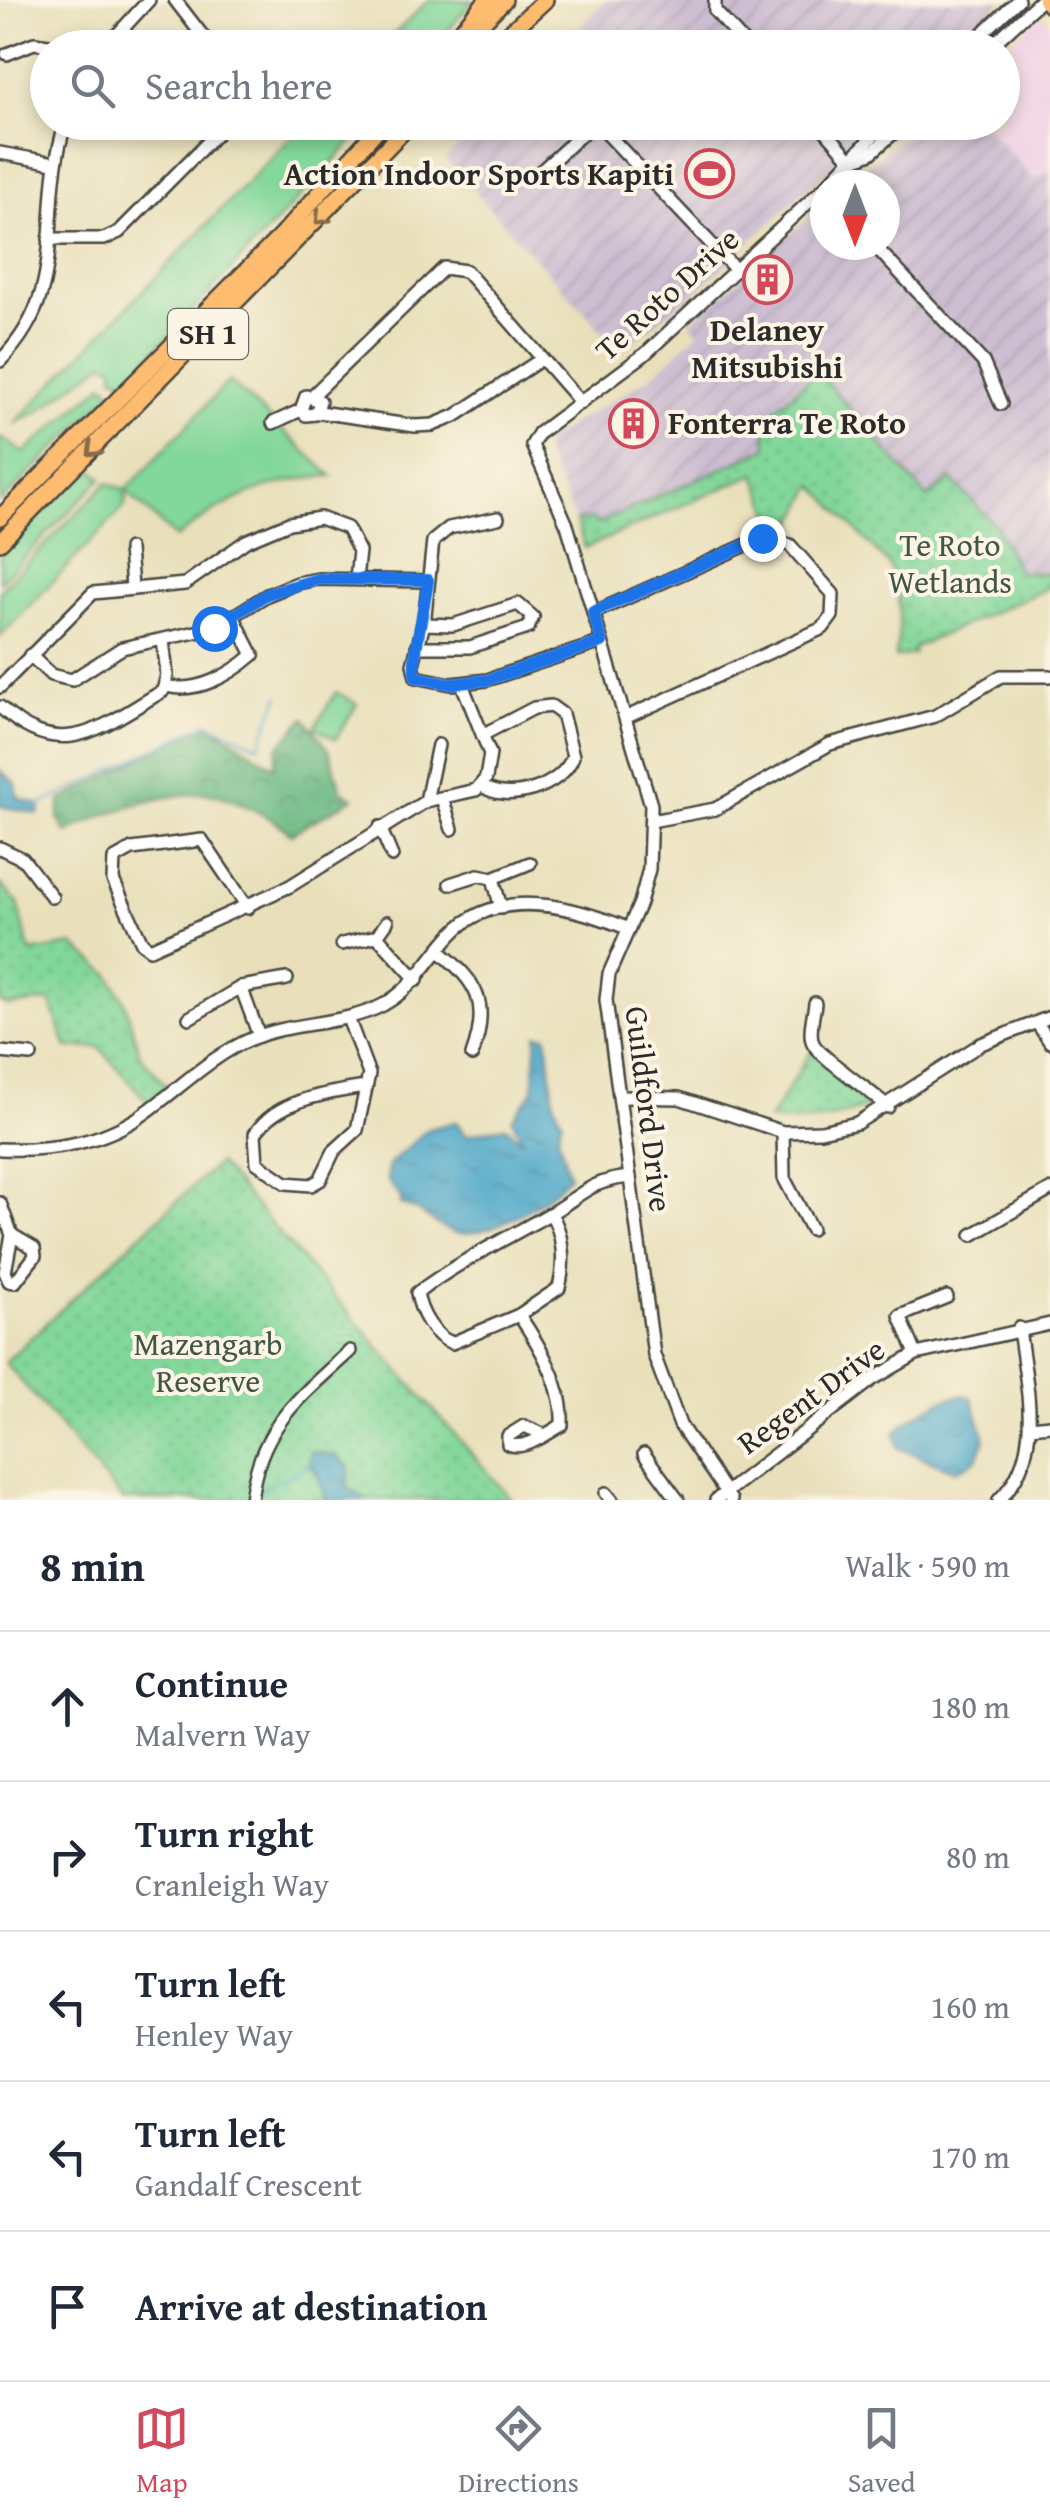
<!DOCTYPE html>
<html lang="en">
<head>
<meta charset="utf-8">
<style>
  :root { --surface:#fff; --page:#f6f6f7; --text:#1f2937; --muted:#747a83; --line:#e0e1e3; --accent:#d1495b }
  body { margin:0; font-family:"Gentium Book Plus",serif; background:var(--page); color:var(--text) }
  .compass { position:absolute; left:810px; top:170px; width:90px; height:90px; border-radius:50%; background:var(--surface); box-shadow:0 5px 15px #0003; rotate:180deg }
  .stop { position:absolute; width:30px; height:30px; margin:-22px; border:8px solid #1a73e8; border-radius:50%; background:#fff }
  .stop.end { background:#1a73e8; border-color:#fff; box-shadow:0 2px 10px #0008 }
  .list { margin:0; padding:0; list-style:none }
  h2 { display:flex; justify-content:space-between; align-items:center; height:130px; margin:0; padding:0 40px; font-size:42px }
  h2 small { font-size:32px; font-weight:400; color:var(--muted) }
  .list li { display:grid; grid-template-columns:65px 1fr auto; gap:30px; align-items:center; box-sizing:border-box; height:150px; padding:0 40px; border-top:2px solid var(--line) }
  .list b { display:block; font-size:38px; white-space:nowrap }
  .list p { margin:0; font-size:32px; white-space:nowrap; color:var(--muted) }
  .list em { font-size:32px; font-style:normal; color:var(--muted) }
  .icon { flex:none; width:55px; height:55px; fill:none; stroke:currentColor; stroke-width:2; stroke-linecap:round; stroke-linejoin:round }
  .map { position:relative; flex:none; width:1050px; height:1500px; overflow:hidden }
  .search { position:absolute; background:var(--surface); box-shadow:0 5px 15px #0003; left:30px; right:30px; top:30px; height:110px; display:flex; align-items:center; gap:25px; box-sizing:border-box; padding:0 35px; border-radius:55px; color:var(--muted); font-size:38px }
  .sheet { height:880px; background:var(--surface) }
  nav { display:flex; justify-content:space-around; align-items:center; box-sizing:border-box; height:140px; border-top:2px solid var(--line); background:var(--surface); font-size:28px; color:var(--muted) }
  nav a { display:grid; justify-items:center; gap:5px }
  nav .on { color:var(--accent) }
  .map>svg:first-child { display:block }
  .built { fill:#efd0e5 }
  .industrial { fill:url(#industrial-furrows) }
  .grass { fill:#82d79a; stroke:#568162; stroke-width:2.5 }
  .forest { fill:url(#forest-crowns); stroke:#4a7256; stroke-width:2.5 }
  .park { fill:url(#park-dots); stroke:#568162; stroke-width:2.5 }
  .water { fill:url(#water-ripples); stroke:#3a687a; stroke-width:2.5 }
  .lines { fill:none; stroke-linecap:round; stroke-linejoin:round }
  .stream { stroke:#4aa6c8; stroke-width:2.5 }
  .minor-casing { stroke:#484641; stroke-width:16 }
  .major-casing { stroke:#484641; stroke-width:19 }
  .highway-casing { stroke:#484641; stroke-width:20 }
  .minor { stroke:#fff; stroke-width:11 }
  .major { stroke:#fdbc70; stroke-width:14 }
  .highway { stroke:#fdbc70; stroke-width:15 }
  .oneway { stroke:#8a6c4a }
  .route { stroke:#1a73e8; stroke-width:12 }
  .labels { text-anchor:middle; stroke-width:8; stroke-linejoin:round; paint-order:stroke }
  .shield { fill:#fcf5e5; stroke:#6a6863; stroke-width:2.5 }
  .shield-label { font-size:30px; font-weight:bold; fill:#2b2b2b }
  .poi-label { font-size:32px; font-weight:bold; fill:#2b2b2b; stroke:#fcf5e5; text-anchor:end }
  .street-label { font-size:32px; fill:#2b2b2b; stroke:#fcf5e5 }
  .park-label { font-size:32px; fill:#415647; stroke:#fcf5e5 }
</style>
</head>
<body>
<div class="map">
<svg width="1050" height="1500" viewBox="0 0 1050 1500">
  <defs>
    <pattern id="industrial-furrows" width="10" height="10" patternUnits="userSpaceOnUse" patternTransform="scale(2.5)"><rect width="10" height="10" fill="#cdbed2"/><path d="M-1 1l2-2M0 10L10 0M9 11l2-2" fill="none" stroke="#b0a3b4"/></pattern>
    <pattern id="forest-crowns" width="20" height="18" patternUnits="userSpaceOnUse" patternTransform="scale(2.5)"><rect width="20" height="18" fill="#69b882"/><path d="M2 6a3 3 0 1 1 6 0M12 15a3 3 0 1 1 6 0" fill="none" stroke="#57966b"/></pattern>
    <pattern id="park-dots" width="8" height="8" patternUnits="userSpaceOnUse" patternTransform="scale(2.5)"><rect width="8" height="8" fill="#82d79a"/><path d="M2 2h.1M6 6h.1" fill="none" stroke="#70b985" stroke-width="1.8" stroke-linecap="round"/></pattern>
    <pattern id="water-ripples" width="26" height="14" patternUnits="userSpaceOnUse" patternTransform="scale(2.5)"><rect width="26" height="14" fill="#4aa6c8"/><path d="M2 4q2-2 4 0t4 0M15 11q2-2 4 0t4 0" fill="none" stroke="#3e87a3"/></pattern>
  </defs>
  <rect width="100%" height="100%" fill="#fcf5e5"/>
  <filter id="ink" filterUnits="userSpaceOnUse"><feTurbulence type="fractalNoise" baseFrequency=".01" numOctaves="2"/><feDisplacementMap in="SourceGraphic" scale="20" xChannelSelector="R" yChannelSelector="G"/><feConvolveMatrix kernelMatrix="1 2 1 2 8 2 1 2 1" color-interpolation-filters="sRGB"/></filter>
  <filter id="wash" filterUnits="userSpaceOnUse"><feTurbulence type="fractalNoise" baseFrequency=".0048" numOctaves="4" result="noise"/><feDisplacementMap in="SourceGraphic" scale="40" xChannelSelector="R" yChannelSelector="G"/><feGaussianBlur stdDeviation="2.25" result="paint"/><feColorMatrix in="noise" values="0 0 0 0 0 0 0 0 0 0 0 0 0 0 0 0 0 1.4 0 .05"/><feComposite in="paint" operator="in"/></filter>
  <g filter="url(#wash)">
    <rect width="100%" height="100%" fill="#e9e0bb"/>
    <!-- built -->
    <path class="built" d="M1041,15L1050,23V169L1034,180L982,123L1002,122L1003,49Z"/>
    <!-- industrial -->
    <g class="industrial">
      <path d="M607,0H1001L953,47L559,48Z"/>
      <path d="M483,123H878L695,292L620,351L445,159Z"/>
      <path d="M918,123H982L1034,180L1050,169V573H1019L950,479L928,499L817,372L768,448L597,524L584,518L576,521L544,453L546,440L648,379L698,333L690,322L825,204V245H885V185H846Z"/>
    </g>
    <!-- grass -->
    <g class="grass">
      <path d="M429,0H473L435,47H381Z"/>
      <path d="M305,123H370L125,381L114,376V366L104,363L38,412L14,424Z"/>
      <path d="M229,381L332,476C271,479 223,500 176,538L126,491L125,506L0,637V590L107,483L126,490Z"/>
      <path d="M104,384L113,392L0,503V437L24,453Z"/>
      <path d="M89,467L102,478L0,582V555Z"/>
      <path d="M336,692L357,704L336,739L315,727Z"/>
    </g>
    <!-- forest -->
    <path class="forest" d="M305,718L329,750L341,790L354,798L291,834C276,819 222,791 201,793C157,796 105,811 67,833L58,819L61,800L208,723L274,767L278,747Z"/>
    <!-- park -->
    <g class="park">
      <path d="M817,371L928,498L951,479L997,528L1019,573H1050V587L913,648L914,654L895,657C901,630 902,590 889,565L814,485L789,533L771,528V512L755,474L585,548L576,521L593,519L597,524L767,448L765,418Z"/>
      <path d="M0,884L18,903L30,952L73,945L109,974L124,1000L140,1055L169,1089L149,1103L99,1047L67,1048L50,1001L7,1006L0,1002Z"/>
      <path d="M811,1051L877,1103C839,1118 810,1125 769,1120Z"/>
      <path d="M218,1163L512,1500H123L5,1362Z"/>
    </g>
    <!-- water -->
    <g class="water">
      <path d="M0,770L16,784L18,798L41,805L39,814L0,806Z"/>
      <path d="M537,1035L547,1036L554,1102L562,1120L558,1135L569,1175C552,1200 481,1244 449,1231C431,1223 420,1208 401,1205V1198L387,1180L388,1165L428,1129L456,1122L467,1135L505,1126L523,1141L512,1119L533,1091Z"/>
      <path d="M962,1395L972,1397L985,1439L977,1459L956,1471L899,1448L895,1433C909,1418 941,1397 962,1395Z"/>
      <path d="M311,1451L336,1456L349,1467L347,1487L369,1500H326L317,1472L309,1465Z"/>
    </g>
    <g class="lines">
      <!-- stream -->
      <g class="stream">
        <path d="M40,805L208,723L259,746L280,695"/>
        <path d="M258,1492L309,1465"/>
      </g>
    </g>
  </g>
  <g filter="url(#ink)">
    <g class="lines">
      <defs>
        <g id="minor">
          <path d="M175,0L212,48"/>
          <path d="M715,0V11L749,48"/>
          <path d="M105,48L149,0"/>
          <path d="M967,48L1018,0"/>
          <path d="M989,48L1041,0"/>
          <path d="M7,54L34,43L71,48"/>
          <path d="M596,122L736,270"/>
          <path d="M818,122L852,161"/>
          <path d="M0,153L54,163"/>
          <path d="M852,161L871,153L906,122"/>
          <path d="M539,173L595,122"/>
          <path d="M827,185L886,122"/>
          <path d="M49,239H104L119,232L228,122"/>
          <path d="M874,245L983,362L1001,404"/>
          <path d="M0,361C73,288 36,212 66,122"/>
          <path d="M313,395L444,268L466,271L581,403"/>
          <path d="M319,412L415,426L433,425L455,416L540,360"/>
          <path d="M273,423L301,410L306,415L316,414L320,401L306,396L301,410"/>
          <path d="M498,518L449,528L433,541L424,624L413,664L416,677L451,684L487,680L602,642"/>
          <path d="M129,549L132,588"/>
          <path d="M593,613L762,538L790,545L833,594L832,616L823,628L627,717"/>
          <path d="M417,647H470L528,628L533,617L518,604L453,625L424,624"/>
          <path d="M30,655L51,675L72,680L122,648L214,628L267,595L297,583L318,579L428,581"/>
          <path d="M166,686C197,694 230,675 253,655L233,616"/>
          <path d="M0,687L93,593L185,584L246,541L289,523L320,518L347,528L359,551L356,579"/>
          <path d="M0,707C62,765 102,726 163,691L167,675L163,640"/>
          <path d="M481,785C506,805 563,787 573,756L562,714L551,706L534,708L484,734"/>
          <path d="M442,798L452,829"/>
          <path d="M426,801L438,745"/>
          <path d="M651,821L715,809L830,744L935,716L1001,676H1050"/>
          <path d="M380,827L392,856"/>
          <path d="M0,848L23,859L52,897"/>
          <path d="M493,878L501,908"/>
          <path d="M450,884L478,875L493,878L530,863"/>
          <path d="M248,908L202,840L132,849L114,859L113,880L142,943L150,949L290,886L426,801L476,790L486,778L490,754L462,684"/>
          <path d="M377,936L417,980"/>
          <path d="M342,944L377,936L387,922"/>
          <path d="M439,951C479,983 490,1005 472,1055"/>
          <path d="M241,987L259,1036"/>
          <path d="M815,1003C814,1014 808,1033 813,1043C818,1056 873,1092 888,1107"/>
          <path d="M189,1018L241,987L287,979"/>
          <path d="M348,1018L369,1074L357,1130L334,1151L320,1180L311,1185L286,1183L257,1163L255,1134C277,1099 328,1093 365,1087"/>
          <path d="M1037,1023L1050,1042"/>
          <path d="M0,1052L31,1055"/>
          <path d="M621,1097L679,1098L783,1132L821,1131L857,1123L981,1044L1050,1017"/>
          <path d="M783,1132L784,1178L811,1229"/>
          <path d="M0,1149C51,1151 102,1144 145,1113C180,1088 211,1056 251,1039C293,1021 342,1026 383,1005C414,988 428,960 451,935C497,884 576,907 629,929"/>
          <path d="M0,1203L12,1235L5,1272L9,1281L15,1282L35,1256L34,1248L12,1235"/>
          <path d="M551,1214C564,1235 565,1264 559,1288L519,1315L452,1343C433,1336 420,1312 417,1293C458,1262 502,1241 546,1216C581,1197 587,1181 630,1177"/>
          <path d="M972,1235L1050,1190"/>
          <path d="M519,1315C540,1346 564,1386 562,1425C546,1434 525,1451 508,1444V1436L524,1426L545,1435"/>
          <path d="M916,1354L900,1316L947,1297"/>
          <path d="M1030,1427L1050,1425"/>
          <path d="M644,1454L678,1500"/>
          <path d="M606,1493L612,1500"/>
          <path d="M251,1500C259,1427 299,1398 350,1351"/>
          <path d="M716,1500L873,1379L916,1354L1050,1324"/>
          <path d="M731,1500L680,1425L654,1355L606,1000L609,974L640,903L649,869L651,805L567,525L532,445L539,433L645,354L825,187"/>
          <path d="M999,1500C1046,1453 1026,1388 1019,1328"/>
        </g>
        <path id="major" d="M1045,0L1050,6"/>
        <g id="highway">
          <path d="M463,29L487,0"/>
          <path d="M457,48L504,0"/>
          <path d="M493,48L545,0"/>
          <path d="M0,518L281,236L384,122"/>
          <path d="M0,542L412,122"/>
        </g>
      </defs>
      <!-- minor casing -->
      <use href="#minor" class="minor-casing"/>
      <!-- major casing -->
      <use href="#major" class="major-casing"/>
      <!-- highway casing -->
      <use href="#highway" class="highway-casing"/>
      <!-- minor -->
      <use href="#minor" class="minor"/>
      <!-- major -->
      <use href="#major" class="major"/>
      <!-- highway -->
      <use href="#highway" class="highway"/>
    </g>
    <!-- one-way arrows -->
    <defs><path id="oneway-chevron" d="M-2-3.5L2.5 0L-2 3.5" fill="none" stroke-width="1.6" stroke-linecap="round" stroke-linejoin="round" transform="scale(2.5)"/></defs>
    <g class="oneway">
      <use href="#oneway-chevron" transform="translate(321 218) rotate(134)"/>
      <use href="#oneway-chevron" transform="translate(93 450) rotate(136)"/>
    </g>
  </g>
  <g class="lines" filter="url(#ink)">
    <!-- route -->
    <path class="route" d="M214,628L267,594L318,579L428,580C426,602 410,663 416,677L451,684L487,680L602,642L593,612L762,538"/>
  </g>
  <!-- icons -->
  <defs>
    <symbol id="stadium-ring" viewBox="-11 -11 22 22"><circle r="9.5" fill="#fcf5e5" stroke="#d1495b" stroke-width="1.5"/><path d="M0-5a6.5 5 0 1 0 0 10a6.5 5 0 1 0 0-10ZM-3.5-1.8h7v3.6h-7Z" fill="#d1495b"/></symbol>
    <symbol id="building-ring" viewBox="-11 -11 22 22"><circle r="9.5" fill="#fcf5e5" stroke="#d1495b" stroke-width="1.5"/><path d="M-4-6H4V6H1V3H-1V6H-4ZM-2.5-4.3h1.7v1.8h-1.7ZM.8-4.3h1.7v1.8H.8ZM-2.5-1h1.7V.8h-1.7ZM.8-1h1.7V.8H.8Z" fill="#d1495b"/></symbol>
  </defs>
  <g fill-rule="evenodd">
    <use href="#stadium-ring" x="682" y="146" width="55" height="55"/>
    <use href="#building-ring" x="740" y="252" width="55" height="55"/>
    <use href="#building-ring" x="606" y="396" width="55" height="55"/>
  </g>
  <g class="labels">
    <!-- shield labels -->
    <rect class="shield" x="168" y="309" width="80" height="50" rx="8"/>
    <g class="shield-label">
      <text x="208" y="344">SH 1</text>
    </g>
    <!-- poi labels -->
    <g class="poi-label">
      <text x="674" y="185">Action Indoor Sports Kapiti</text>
      <text x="767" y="341" text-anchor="middle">Delaney<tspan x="767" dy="37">Mitsubishi</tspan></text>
      <text x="668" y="434" text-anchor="start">Fonterra Te Roto</text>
    </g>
    <!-- street labels -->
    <g class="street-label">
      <text transform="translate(667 294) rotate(-42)" y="11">Te Roto Drive</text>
      <text transform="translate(649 1109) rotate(83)" y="11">Guildford Drive</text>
      <text transform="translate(811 1396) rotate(-36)" y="11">Regent Drive</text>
    </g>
    <!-- park labels -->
    <g class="park-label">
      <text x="950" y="556">Te Roto<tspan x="950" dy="37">Wetlands</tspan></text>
      <text x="208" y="1355">Mazengarb<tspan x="208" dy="37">Reserve</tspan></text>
    </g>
  </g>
</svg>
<svg class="compass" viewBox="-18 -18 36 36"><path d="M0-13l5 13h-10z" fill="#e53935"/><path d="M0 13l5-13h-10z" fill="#747a83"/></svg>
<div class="stop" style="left:214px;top:628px"></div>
<div class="stop end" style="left:762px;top:538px"></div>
<div class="search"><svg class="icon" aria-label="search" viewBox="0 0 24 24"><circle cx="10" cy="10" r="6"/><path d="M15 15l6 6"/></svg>Search here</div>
</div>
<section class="sheet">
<h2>8 min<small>Walk · 590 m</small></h2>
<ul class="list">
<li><svg class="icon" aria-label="ahead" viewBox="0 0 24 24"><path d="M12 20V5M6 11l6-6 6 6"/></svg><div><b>Continue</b><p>Malvern Way</p></div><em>180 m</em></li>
<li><svg class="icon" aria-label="right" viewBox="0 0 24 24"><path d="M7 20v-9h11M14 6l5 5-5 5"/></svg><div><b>Turn right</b><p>Cranleigh Way</p></div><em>80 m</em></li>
<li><svg class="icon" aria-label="left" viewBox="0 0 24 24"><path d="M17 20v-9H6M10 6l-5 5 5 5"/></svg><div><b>Turn left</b><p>Henley Way</p></div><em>160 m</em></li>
<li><svg class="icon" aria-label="left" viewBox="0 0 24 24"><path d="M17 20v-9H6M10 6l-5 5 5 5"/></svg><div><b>Turn left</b><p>Gandalf Crescent</p></div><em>170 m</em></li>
<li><svg class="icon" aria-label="arrive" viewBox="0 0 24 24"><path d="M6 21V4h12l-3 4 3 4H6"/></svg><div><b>Arrive at destination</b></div></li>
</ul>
</section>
<nav>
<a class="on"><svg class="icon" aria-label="map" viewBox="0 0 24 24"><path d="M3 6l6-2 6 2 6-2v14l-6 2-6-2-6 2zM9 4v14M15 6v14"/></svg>Map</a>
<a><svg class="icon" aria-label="directions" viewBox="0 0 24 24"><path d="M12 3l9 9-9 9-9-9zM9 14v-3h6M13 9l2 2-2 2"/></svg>Directions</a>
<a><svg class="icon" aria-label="saved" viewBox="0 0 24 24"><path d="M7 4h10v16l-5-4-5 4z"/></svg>Saved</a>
</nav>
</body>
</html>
